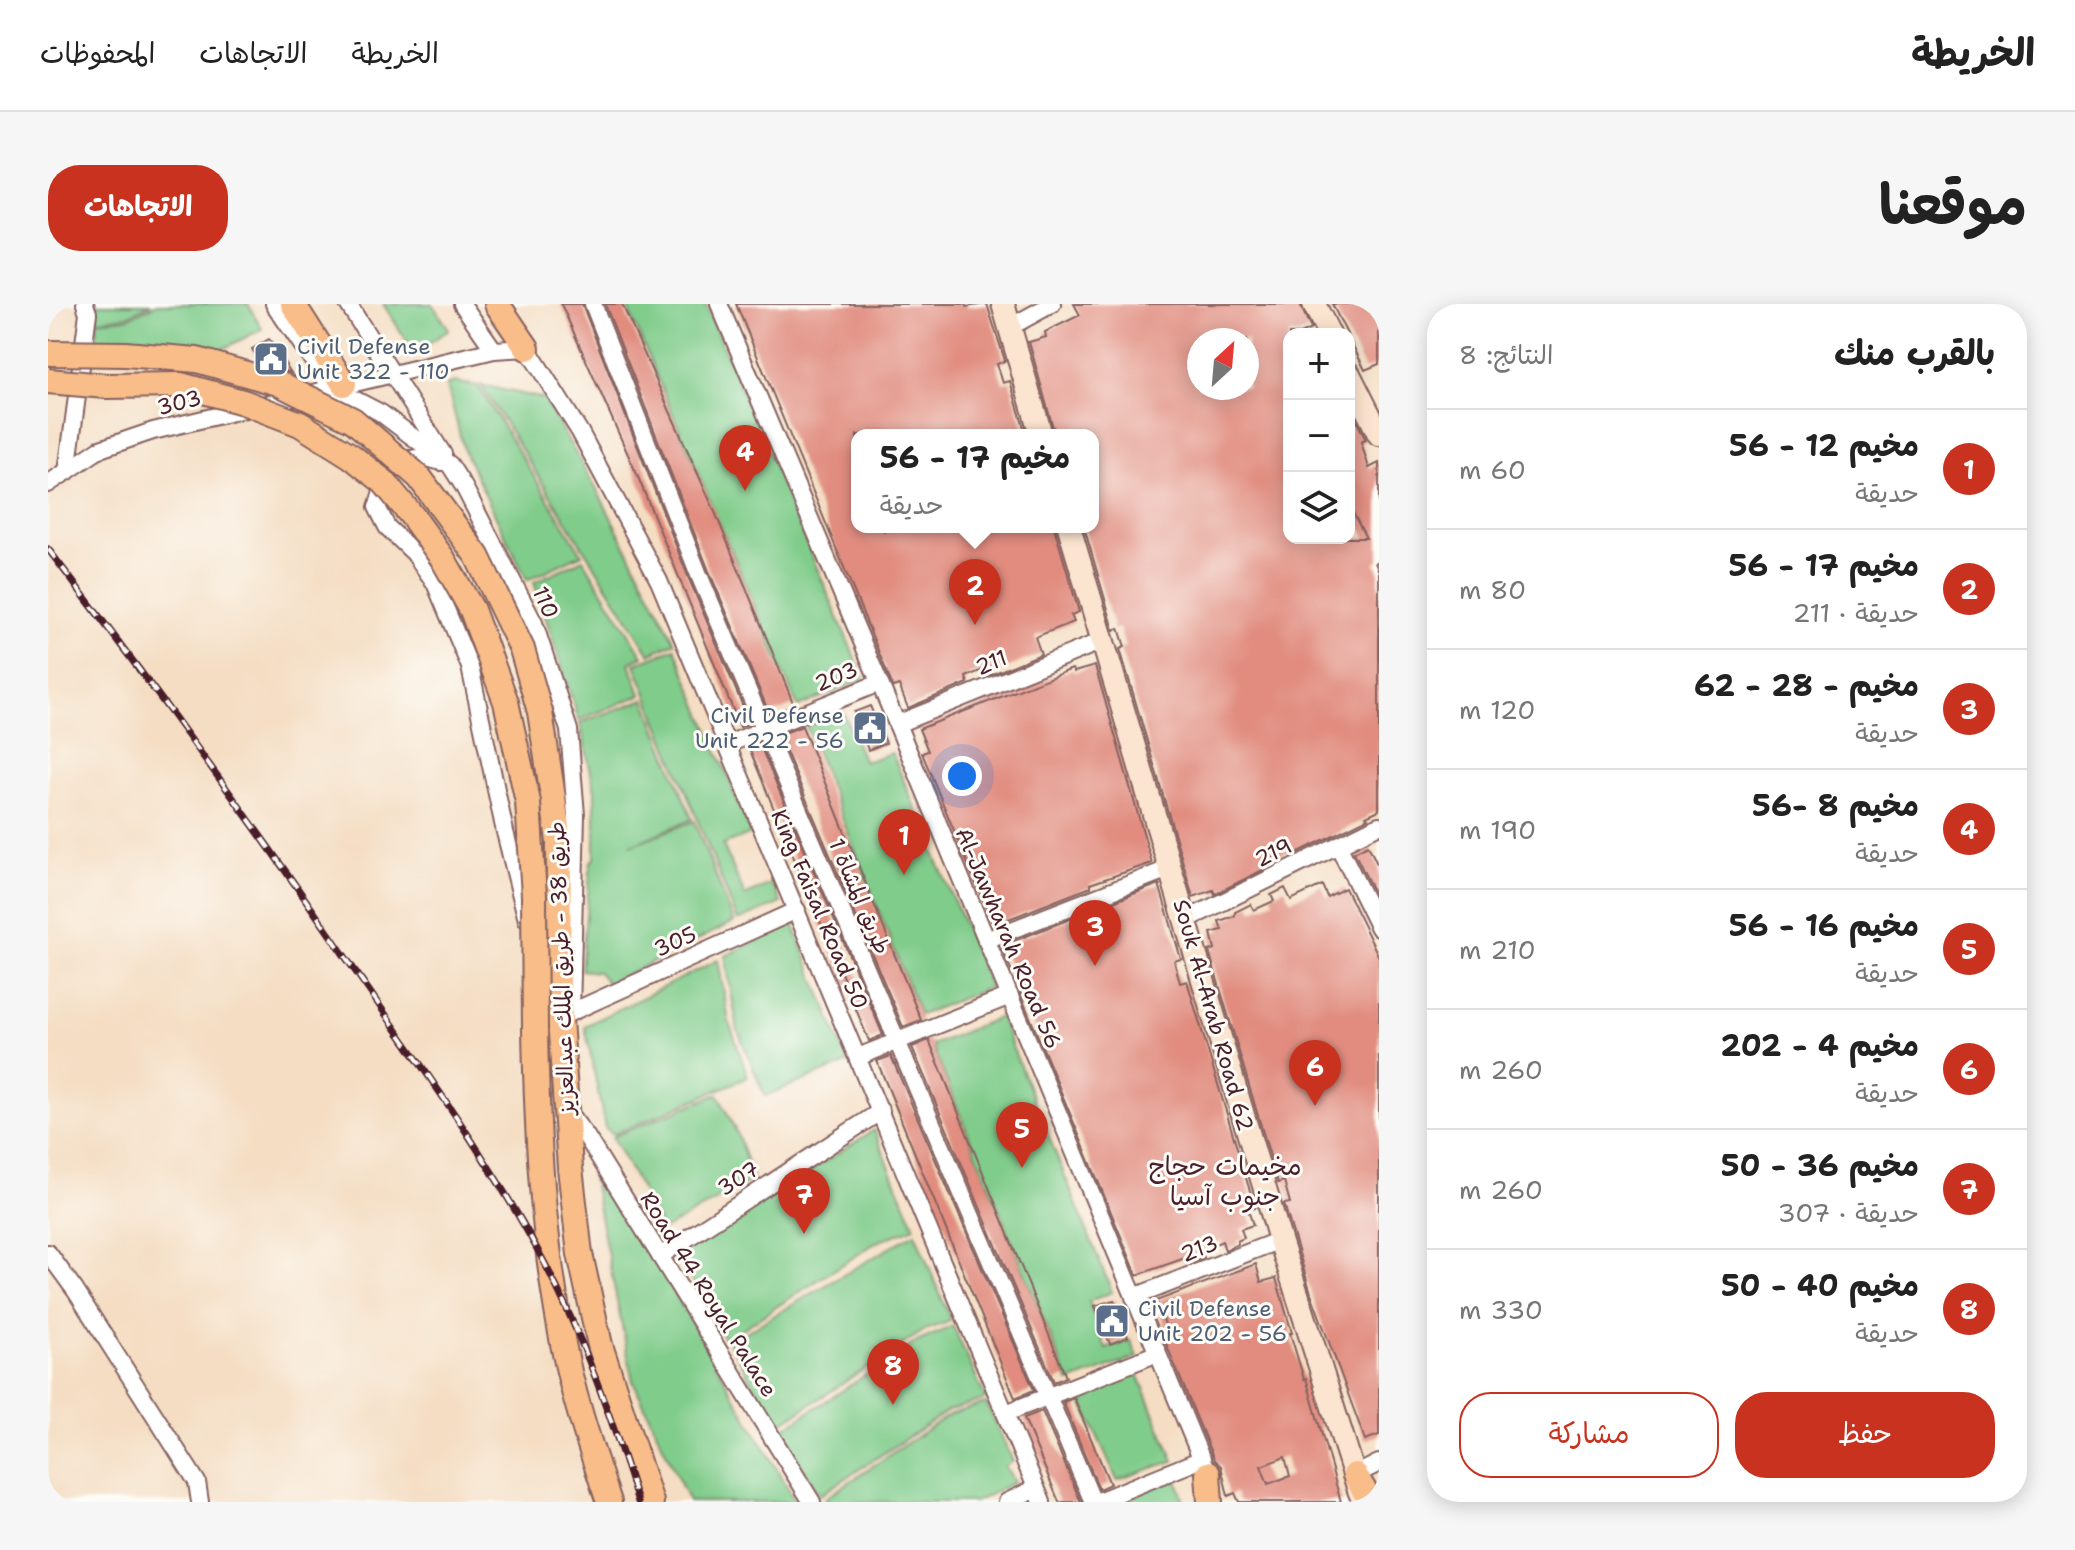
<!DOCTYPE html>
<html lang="ar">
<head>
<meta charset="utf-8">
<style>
  :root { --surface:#fff; --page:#f6f6f6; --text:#222; --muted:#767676; --line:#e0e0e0; --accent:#c8321e }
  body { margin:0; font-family:"Shantell Sans","Playpen Sans Arabic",sans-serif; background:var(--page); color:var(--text); direction:rtl }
  .controls { position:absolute; right:24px; top:24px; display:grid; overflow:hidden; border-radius:16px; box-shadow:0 4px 20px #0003 }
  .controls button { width:72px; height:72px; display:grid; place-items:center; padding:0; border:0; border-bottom:2px solid var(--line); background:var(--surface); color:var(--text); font:40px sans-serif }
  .compass { position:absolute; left:1139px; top:24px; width:72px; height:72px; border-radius:50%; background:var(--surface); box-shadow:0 4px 20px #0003; rotate:26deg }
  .you { position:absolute; left:914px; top:472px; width:28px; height:28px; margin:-20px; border:6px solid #fff; border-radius:50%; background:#1a73e8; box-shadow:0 0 0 12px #1a73e833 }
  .badge { display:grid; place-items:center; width:52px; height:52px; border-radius:50%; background:var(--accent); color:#fff; font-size:26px; font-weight:700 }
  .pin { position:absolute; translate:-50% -66px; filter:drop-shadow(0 2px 4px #0008) }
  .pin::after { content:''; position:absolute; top:42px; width:28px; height:24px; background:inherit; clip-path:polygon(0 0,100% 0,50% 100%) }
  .popup { position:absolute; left:803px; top:125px; width:248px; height:104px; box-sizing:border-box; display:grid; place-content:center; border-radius:16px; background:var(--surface); filter:drop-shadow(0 2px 6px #0005); font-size:26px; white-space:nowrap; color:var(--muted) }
  .popup b { font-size:30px; color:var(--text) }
  .popup::after { content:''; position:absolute; left:50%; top:100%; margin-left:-16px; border:16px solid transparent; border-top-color:var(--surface) }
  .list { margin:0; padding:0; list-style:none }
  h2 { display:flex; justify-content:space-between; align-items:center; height:104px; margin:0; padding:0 32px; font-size:34px }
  h2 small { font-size:26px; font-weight:400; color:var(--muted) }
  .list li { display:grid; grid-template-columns:52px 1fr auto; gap:24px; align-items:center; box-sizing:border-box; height:120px; padding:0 32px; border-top:2px solid var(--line) }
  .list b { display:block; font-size:30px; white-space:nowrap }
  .list p { margin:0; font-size:26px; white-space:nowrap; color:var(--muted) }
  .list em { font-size:26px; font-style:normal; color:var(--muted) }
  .actions { display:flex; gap:16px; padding:24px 32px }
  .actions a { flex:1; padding:18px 0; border:2px solid var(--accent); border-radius:32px; text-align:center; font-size:28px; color:var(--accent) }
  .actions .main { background:var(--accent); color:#fff }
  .icon { flex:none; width:44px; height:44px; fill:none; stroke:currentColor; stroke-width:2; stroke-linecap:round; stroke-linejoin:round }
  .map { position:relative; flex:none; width:1331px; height:1198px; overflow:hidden; direction:ltr; border-radius:32px }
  header { display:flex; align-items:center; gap:48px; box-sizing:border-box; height:112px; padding:0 40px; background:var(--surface); border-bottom:2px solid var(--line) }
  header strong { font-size:38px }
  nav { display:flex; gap:44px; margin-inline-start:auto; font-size:28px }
  .intro { display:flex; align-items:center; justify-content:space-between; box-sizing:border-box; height:192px; padding:0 48px }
  h1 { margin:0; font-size:56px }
  .button { padding:20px 36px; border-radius:32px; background:var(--accent); color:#fff; font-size:28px; font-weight:700 }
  main { display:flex; gap:48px; padding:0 48px }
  aside { flex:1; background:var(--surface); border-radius:32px; box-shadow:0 4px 20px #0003 }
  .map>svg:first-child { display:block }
  .green { fill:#80cc8b; stroke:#65765b; stroke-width:2 }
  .building { fill:#e18c7f; fill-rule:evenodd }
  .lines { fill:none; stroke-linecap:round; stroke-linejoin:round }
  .street-casing { stroke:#866260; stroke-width:20 }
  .secondary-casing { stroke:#866260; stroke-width:26 }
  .primary-casing { stroke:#866260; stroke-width:28 }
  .street { stroke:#fff; stroke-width:16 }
  .secondary { stroke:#fce5d0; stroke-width:22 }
  .primary { stroke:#f8bd89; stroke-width:24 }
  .rail-casing { stroke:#4a1f2b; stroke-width:7 }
  .rail { stroke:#fdfcf7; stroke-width:4; stroke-dasharray:12; stroke-linecap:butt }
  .primary-bridge-casing { stroke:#866260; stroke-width:28; stroke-linecap:butt }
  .primary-bridge { stroke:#f8bd89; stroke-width:24 }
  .labels { text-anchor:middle; stroke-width:6; stroke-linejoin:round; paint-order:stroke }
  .service-label { font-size:22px; fill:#4e5e75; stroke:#fdfcf7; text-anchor:start }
  .street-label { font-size:22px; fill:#4a1f2b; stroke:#fdfcf7 }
  .quarter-label { font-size:26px; fill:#4a1f2b; stroke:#fdfcf7 }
</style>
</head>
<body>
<header>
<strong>الخريطة</strong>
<nav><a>الخريطة</a><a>الاتجاهات</a><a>المحفوظات</a></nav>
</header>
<div class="intro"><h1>موقعنا</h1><a class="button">الاتجاهات</a></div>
<main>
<aside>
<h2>بالقرب منك<small>النتائج: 8</small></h2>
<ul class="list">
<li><span class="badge">1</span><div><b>مخيم 12 - 56</b><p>حديقة</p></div><em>60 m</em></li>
<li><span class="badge">2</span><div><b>مخيم 17 - 56</b><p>حديقة · 211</p></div><em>80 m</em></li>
<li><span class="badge">3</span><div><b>مخيم - 28 - 62</b><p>حديقة</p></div><em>120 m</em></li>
<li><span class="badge">4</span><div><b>مخيم 8 -56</b><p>حديقة</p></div><em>190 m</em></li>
<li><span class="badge">5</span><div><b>مخيم 16 - 56</b><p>حديقة</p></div><em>210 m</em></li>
<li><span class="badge">6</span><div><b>مخيم 4 - 202</b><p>حديقة</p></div><em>260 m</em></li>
<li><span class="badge">7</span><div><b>مخيم 36 - 50</b><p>حديقة · 307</p></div><em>260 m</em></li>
<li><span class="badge">8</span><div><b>مخيم 40 - 50</b><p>حديقة</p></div><em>330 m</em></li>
</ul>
<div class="actions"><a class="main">حفظ</a><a>مشاركة</a></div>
</aside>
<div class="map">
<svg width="1331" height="1198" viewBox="0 0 1331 1198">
  <rect width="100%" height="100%" fill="#fdfcf7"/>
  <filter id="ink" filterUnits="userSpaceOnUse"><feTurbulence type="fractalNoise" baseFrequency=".0125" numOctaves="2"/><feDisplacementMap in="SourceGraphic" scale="16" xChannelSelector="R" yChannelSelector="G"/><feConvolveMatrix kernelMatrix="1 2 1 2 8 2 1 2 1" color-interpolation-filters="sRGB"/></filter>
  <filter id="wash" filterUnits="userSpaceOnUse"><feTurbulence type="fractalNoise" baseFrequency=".006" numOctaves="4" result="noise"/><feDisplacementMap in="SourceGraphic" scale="32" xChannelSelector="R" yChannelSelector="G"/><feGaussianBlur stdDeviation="1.8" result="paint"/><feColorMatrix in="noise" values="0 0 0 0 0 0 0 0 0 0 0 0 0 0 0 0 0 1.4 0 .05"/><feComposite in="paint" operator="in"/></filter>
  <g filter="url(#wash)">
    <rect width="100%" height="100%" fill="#f4ddc2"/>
    <!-- green -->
    <g class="green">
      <path d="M47,0H103L79,12L50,16Z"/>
      <path d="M109,0H200L214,25L167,49L48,40L49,17L80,14Z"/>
      <path d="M335,0H384L401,25L367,49Z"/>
      <path d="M578,0H657L816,375L750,403Z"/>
      <path d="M406,78L430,82L534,250L479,276L416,147L399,81Z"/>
      <path d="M433,81L496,95L550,188L627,338L602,350Z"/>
      <path d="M535,255L595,352L582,359L593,391L531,416L486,278Z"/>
      <path d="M627,344L703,530L675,541L697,592L724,579L733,599L690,617L587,360Z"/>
      <path d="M597,395L644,515L583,541L646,517L686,618L560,680L550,668L533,666L543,557L547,555V486L532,419Z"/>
      <path d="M795,408L816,458L844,449L942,683L872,711L758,422Z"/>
      <path d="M745,620L800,759L717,792L690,727L677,652Z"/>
      <path d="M670,656L681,718L700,773L566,830L557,824L537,722Z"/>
      <path d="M952,713L1064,988L1041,997L1058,1045L1083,1036L1090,1053L1021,1078L884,741Z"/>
      <path d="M670,790L690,832L705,876L615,926L564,833Z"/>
      <path d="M826,826L867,923L829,938L677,1036L631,952Z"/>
      <path d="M544,872L603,949L748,1198H641L585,1077Z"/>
      <path d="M867,929L903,1017L877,1026L729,1122L681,1038Z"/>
      <path d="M905,1022L938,1095L900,1107L772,1191L732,1127L869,1038Z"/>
      <path d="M1088,1065L1126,1157L1069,1176L1031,1091Z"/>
      <path d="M938,1099L965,1157L957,1162L966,1178L927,1198H778L776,1195L901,1111Z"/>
      <path d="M1128,1173L1136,1198H1072L1071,1196Z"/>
    </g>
    <g id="blocks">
      <!-- building -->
      <g class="building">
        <path d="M513,0H534L641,275L702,419L692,423L590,173Z"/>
        <path d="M557,0H574L667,208L746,401L722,411L661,267Z"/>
        <path d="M688,0H917L918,3L939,0L957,57L949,60L955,79L962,77L978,131H809V223H834L836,227L846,223H1006L1031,308L1023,311L1026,318L987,333L993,350L942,371L939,364L918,373L920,379L860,404L851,381L845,383Z"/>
        <path d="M1026,0H1252L1263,25L1252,30H1241V234H1318L1301,201V101L1318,136L1313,138L1321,164L1331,159V257L1327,259L1331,267V506L1318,512L1320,514L1245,551L1242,546L1219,558L1221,563L1167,590L1165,586L1145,593L1072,345L1077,343L1071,324L1066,326L1036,223H1045V131H1007L981,38L998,33L997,28L1032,11ZM1151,36H1199V84H1151Z"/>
        <path d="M1284,0H1331V60L1317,66Z"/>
        <path d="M221,35L243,69L213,59L204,45Z"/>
        <path d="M1047,362L1104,559L1042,580L1043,583L945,621L874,449L880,447L871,425L1024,365L1026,368Z"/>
        <path d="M822,402L838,439L820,446L806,408Z"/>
        <path d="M754,422L873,716L855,723L731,431Z"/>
        <path d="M711,439L835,731L821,737L701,444Z"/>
        <path d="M1320,541L1331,564V599L1306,548Z"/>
        <path d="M1111,580L1133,655L1126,657L1132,679L1139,677L1207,904L1200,906L1205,921L1193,925L1196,934L1189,937L1190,940L1177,946L1174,937L1153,946L1156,954L1142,959L1140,953L1089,971L972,689L979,686L970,666L964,668L953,642Z"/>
        <path d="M1274,581L1279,593L1297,584L1331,653V1131L1317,1136L1263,989L1236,900L1242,899L1236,877L1230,879L1161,647L1167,645L1163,629L1174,626L1171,617L1187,612V608L1203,600L1206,606L1226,597L1223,591L1237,584L1243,596Z"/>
        <path d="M881,736L1018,1073L1006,1078L864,743Z"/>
        <path d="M843,752L986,1086L967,1094L829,757Z"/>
        <path d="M1208,960L1213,978L1228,974L1244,1029H1242L1256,1075L1258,1074L1293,1198H1191L1187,1189L1180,1192L1173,1162L1166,1156L1112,1025L1118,1023L1108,997ZM1237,1153L1242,1172L1220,1180L1213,1162Z"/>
        <path d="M1066,996L1080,1033L1062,1040L1047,1002Z"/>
        <path d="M1026,1094L1062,1180L1051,1185L1015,1098Z"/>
        <path d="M994,1107L1033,1198H1011L976,1114Z"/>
      </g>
    </g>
  </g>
  <g filter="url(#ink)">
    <use href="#blocks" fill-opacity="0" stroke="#866260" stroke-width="2"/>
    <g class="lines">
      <defs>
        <g id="street">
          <path d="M226,0L283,83L333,109L402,161L416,183L486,319L521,426L528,511L523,708"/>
          <path d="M300,0L395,150"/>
          <path d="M414,0L446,46"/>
          <path d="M545,0L651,271L1045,1198"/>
          <path d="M671,0L849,420L1163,1178"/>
          <path d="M962,23L1004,0"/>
          <path d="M393,158C373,151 354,152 340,171C335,179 333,194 329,203L339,223L366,249L387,279L422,363L457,528L479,616"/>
          <path d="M19,168L40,9L37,0"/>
          <path d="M0,180L52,145L105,127L446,46L479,44L532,128L611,277L994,1198"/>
          <path d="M849,420L1054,337"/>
          <path d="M680,440L831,379"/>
          <path d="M1290,541L1331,624"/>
          <path d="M1138,616L1331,521"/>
          <path d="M938,636L1123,564"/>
          <path d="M517,711L749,606"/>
          <path d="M810,753L962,692"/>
          <path d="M519,807L538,832L764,1198"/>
          <path d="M0,949L27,986L149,1178L152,1198"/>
          <path d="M612,952L833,807"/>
          <path d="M1086,993L1232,936"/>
          <path d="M958,1109L1110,1049"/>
          <path d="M1307,1171L1331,1159"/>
          <path d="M959,1198L988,1184"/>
          <path d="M1048,1198L1154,1155"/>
        </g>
        <g id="secondary">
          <path d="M955,0L993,131"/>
          <path d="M1266,0L1281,30"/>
          <path d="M1301,70L1331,130"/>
          <path d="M1021,223L1232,936L1312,1189"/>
        </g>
        <g id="primary">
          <path d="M245,0L296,80"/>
          <path d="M449,0L479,44"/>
          <path d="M503,480L511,538L510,685L522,864L532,950L552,1041L603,1198"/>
          <path d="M487,726C489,828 494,928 513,1029C523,1087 542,1142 561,1198"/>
          <path d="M1160,1170L1162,1198"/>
          <path d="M1307,1171L1323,1198"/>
        </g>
      </defs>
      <!-- street casing -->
      <use href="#street" class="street-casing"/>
      <!-- secondary casing -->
      <use href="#secondary" class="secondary-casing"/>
      <!-- primary casing -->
      <use href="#primary" class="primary-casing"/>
      <!-- street -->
      <use href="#street" class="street"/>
      <!-- secondary -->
      <use href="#secondary" class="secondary"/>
      <!-- primary -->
      <use href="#primary" class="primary"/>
      <defs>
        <path id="rail" d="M0,245C102,378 201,513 296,651C365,750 438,849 495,956C535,1032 564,1116 590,1198"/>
      </defs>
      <!-- rail casing -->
      <use href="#rail" class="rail-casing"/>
      <!-- rail -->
      <use href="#rail" class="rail"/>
      <defs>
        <g id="primary-bridge">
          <path d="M0,49L77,50L149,56L230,79L305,116L371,173L429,252L474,345L492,408L503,480"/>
          <path d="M0,77L58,82L133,81L195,98L252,120L303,152L336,178L365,213L395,255L424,306L458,398L480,498L486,592L487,726"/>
        </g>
      </defs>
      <!-- primary-bridge casing -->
      <use href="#primary-bridge" class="primary-bridge-casing"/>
      <!-- primary-bridge -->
      <use href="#primary-bridge" class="primary-bridge"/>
    </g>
  </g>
  <!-- icons -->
  <defs>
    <symbol id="civic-square" viewBox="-11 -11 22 22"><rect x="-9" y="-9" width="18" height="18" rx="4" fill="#5c6f8a" stroke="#fdfcf7"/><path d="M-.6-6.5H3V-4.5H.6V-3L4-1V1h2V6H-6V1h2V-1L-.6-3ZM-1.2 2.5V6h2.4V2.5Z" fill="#fff"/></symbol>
  </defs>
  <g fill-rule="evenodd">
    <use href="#civic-square" x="203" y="35" width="40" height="40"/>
    <use href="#civic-square" x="802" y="404" width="40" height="40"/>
    <use href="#civic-square" x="1044" y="997" width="40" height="40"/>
  </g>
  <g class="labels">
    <!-- service labels -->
    <g class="service-label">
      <text x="249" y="50">Civil Defense<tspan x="249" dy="25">Unit 322 - 110</tspan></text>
      <text x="796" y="419" text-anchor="end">Civil Defense<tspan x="796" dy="25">Unit 222 - 56</tspan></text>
      <text x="1090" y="1012">Civil Defense<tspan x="1090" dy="25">Unit 202 - 56</tspan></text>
    </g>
    <!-- street labels -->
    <g class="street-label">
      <text transform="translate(131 98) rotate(-14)" y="8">303</text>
      <text transform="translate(498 298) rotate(65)" y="8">110</text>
      <text transform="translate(943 358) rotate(-22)" y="8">211</text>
      <text transform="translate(788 372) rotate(-22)" y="8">203</text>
      <text transform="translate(1225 548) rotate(-26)" y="8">219</text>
      <text transform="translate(812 592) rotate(67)" y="8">طريق المشاة 1</text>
      <text transform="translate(772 605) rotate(67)" y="8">King Faisal Road 50</text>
      <text transform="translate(961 634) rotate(67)" y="8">Al-Jawharah Road 56</text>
      <text transform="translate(627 637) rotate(-24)" y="8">305</text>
      <text transform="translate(513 664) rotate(-92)" y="8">طريق 38 - طريق الملك عبدالعزيز</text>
      <text transform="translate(1166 711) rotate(74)" y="8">Souk Al-Arab Road 62</text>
      <text transform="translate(690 874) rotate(-33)" y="8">307</text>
      <text transform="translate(1151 944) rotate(-21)" y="8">213</text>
      <text transform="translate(661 990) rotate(58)" y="8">Road 44 Royal Palace</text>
    </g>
    <!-- quarter labels -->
    <g class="quarter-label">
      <text x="1177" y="871">مخيمات حجاج<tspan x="1177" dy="30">جنوب آسيا</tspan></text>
    </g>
  </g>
</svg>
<div class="controls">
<button>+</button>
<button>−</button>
<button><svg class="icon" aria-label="layers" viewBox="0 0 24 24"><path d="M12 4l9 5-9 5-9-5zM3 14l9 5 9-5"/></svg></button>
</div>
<svg class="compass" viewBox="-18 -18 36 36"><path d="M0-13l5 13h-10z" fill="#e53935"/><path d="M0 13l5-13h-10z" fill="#767676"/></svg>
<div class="you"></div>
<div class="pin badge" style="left:856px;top:571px">1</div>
<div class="pin badge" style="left:927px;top:321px">2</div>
<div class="popup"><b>مخيم 17 - 56</b>حديقة</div>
<div class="pin badge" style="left:1047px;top:662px">3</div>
<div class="pin badge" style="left:697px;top:187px">4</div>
<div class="pin badge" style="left:974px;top:864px">5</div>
<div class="pin badge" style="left:1267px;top:802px">6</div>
<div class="pin badge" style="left:756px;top:930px">7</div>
<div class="pin badge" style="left:845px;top:1101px">8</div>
</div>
</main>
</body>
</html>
